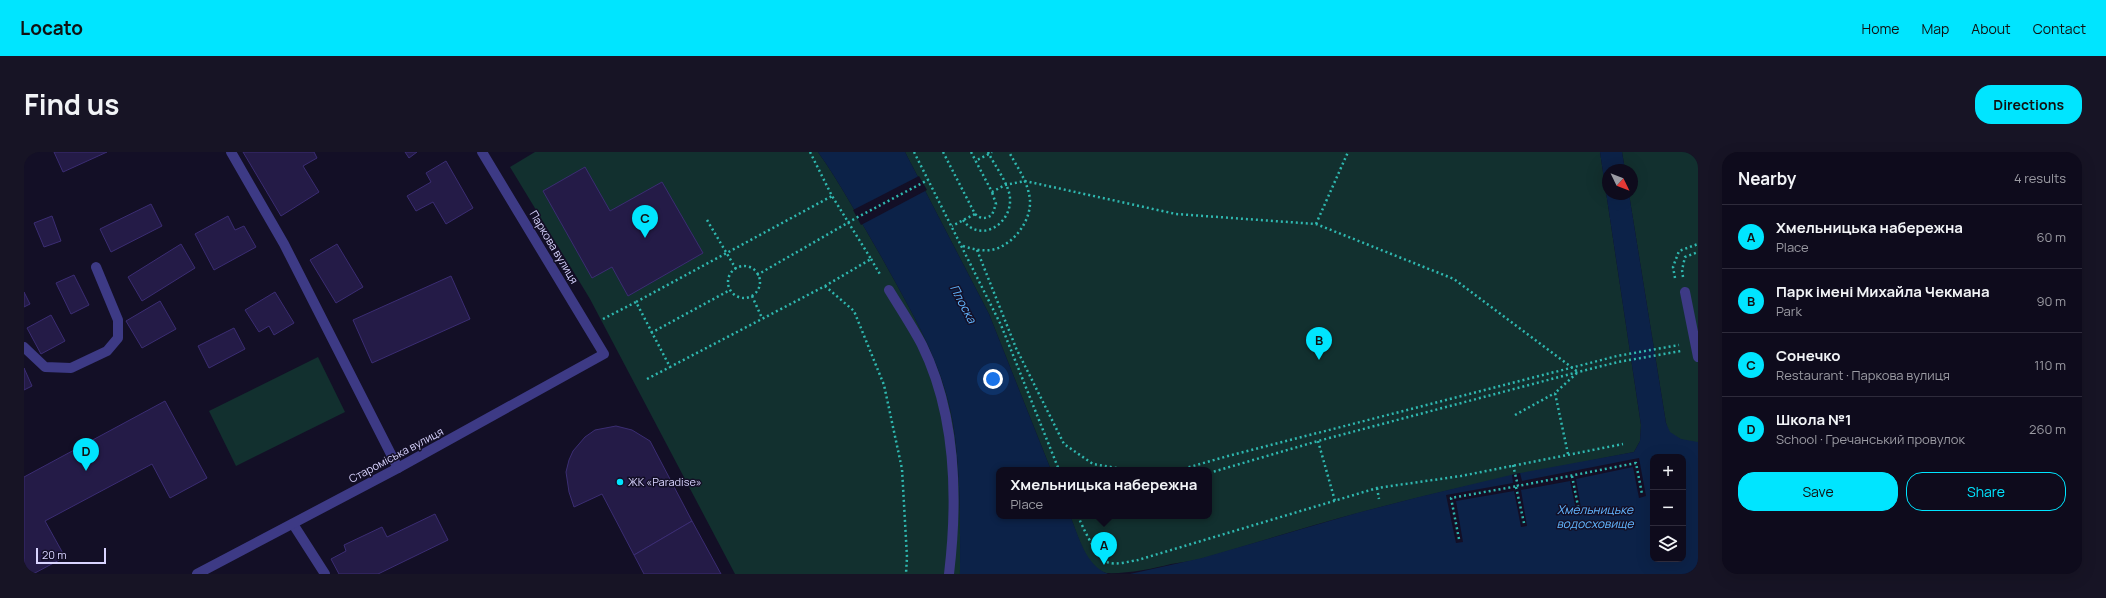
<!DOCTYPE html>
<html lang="en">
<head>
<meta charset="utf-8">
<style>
  :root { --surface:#0e0b1c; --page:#171425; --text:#f1f3f6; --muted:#9b9ba3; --line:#2e2b3b; --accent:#00e5ff }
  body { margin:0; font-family:Manrope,sans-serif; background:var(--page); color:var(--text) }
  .controls { position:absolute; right:12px; bottom:12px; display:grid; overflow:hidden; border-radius:8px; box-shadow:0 4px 16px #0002 }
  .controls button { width:36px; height:36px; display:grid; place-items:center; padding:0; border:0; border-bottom:1px solid var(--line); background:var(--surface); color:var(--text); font:20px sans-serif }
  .compass { position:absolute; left:1578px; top:12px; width:36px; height:36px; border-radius:50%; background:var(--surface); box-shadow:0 4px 16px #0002; rotate:133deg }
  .scale { position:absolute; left:12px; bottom:10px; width:70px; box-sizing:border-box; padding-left:4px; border:2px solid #d9d4ff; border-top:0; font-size:11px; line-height:14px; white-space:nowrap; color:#d9d4ff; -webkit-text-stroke:3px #130f26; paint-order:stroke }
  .you { position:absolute; left:969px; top:227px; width:14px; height:14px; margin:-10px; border:3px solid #fff; border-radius:50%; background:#1a73e8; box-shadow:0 0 0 6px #1a73e833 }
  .badge { display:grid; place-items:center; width:26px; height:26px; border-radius:50%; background:var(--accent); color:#111; font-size:13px; font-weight:700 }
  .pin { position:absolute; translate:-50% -33px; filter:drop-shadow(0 1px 2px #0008) }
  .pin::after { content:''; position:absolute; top:21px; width:14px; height:12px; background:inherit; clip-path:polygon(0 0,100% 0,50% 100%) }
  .popup { position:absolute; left:972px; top:315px; width:216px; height:52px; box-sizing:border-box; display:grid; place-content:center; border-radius:8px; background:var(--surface); filter:drop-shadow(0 1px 3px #0005); font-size:13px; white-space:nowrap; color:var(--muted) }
  .popup b { font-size:15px; color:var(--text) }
  .popup::after { content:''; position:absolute; left:50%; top:100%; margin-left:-8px; border:8px solid transparent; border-top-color:var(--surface) }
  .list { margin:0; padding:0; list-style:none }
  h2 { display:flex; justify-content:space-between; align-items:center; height:52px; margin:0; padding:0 16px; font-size:17px }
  h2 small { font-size:13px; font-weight:400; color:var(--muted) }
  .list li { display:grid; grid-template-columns:26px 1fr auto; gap:12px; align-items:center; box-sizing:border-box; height:64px; padding:0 16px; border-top:1px solid var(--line) }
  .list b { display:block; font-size:15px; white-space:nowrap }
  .list p { margin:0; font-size:13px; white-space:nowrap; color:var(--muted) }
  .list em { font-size:13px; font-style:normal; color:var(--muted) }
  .actions { display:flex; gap:8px; padding:12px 16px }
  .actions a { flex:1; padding:9px 0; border:1px solid var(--accent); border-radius:16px; text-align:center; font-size:14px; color:var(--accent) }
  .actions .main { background:var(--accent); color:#111 }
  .icon { flex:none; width:22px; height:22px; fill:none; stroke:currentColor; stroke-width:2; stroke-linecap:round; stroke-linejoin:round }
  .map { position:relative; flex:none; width:1674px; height:422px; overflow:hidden; border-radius:16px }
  header { display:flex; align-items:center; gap:24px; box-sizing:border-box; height:56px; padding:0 20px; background:var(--accent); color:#111 }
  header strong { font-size:19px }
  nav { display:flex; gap:22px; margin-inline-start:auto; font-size:14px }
  .intro { display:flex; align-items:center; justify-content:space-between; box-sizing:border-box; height:96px; padding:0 24px }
  h1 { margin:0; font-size:28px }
  .button { padding:10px 18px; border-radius:16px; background:var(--accent); color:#111; font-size:14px; font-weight:700 }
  main { display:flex; gap:24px; padding:0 24px }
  aside { flex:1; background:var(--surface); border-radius:16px; box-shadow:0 4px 16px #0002 }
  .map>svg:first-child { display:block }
  .green { fill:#12302f }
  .water { fill:#0c2248; fill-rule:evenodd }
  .pier { fill:#130f26 }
  .building { fill:#241b47; stroke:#3b2d73 }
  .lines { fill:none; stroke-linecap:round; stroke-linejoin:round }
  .path { stroke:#2fb8b0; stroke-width:2.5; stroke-dasharray:2 3; stroke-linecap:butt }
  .lane { stroke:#3d3a85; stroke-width:10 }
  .street { stroke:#3d3a85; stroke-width:10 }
  .poi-dot { fill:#00e5ff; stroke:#130f26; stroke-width:1.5 }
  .labels { text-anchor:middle; stroke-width:3; stroke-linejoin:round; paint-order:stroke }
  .street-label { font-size:11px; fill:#d9d4ff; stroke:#130f26 }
  .poi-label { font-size:11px; fill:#d9d4ff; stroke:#130f26; text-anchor:start }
  .water-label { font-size:12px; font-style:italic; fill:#62b6ff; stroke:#130f26 }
</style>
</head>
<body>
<header>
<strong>Locato</strong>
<nav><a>Home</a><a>Map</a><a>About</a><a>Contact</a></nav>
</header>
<div class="intro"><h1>Find us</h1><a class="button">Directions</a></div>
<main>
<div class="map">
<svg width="1674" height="422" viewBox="0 0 1674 422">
  <rect width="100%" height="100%" fill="#130f26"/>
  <!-- green -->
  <g class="green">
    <path d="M511,0H794C818,34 837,70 858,106C887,159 919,211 929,271C937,321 936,372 936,422H711L566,147L486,15Z"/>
    <path d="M881,0H1576L1617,273L1616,289L1610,300L1600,302C1510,319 1422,337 1334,361C1282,375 1231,391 1180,406C1169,409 1158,410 1147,412C1128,417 1102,422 1082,421C1061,415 1054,382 1046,364H1185V318H1027L965,162Z"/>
    <path d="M1598,0H1674V290C1666,291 1652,287 1646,281C1644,279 1643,274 1642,271L1605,42H1608V18H1601Z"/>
    <path d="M294,205L321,260L212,314L185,259Z"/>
  </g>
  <!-- water -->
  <g class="water">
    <path d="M794,0H881L965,162L1027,318H975V364H1046C1055,384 1061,413 1084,422H936C936,372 937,321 929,271C919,211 887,159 858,106C837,70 818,34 794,0Z"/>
    <path d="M1576,0H1598L1601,18H1584V42H1605L1642,271L1646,280L1657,287L1674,290V422H1106L1178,406L1333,361L1395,345L1491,322L1610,300L1616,289L1617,273ZM1629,305H1659V407H1629Z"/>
  </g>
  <!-- pier -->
  <g class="pier">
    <path d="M895,24L903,38L837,73L829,58Z"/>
    <path d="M1615,306L1622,344L1615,346L1609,315L1552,327L1558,362L1553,363L1546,329L1497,338L1503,374L1497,375L1490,339L1432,349L1439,390L1432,391L1422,343L1489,331L1488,323L1491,322L1496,321L1498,329Z"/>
  </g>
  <!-- building -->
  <g class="building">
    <path d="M30,0H83L39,20Z"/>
    <path d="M219,0H290L293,6L279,14L295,40L257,64Z"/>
    <path d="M381,0H393L385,6Z"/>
    <path d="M422,9L449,56L422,72L409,50L392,59L383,44L407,30L402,21Z"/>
    <path d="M561,15L586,59L638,30L679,101L604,144L588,115L568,126L519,39Z"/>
    <path d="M127,52L138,74L87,100L76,77Z"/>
    <path d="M28,64L37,89L20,95L10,71Z"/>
    <path d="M204,64L211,78L220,74L232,95L190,118L171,82Z"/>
    <path d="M157,92L171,116L118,149L104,125Z"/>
    <path d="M313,92L339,135L312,151L286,108Z"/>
    <path d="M50,123L65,153L47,162L32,131Z"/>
    <path d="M427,124L446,167L348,211L329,168Z"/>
    <path d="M0,140L6,152L0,155Z"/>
    <path d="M251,140L270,171L250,183L245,174L235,180L221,158Z"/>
    <path d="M136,149L152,177L118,196L102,169Z"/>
    <path d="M27,163L41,189L17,202L3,176Z"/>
    <path d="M210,176L221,197L185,216L174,194Z"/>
    <path d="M0,216L8,234L0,238Z"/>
    <path d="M141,249L183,326L146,346L128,312L21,369L41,405L9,422H5L0,414V325Z"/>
    <path d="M592,274L608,278L626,289L668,369L610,403L578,342L550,355L545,340L542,320L545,308L549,299L561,285L571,278Z"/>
    <path d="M411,362L424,388L354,422H315L307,407L322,399L320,393L358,375L363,385Z"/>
    <path d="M668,369L697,422H620L610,403Z"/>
  </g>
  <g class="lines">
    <!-- path -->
    <g class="path">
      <path d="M786,0L808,44L847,107L801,134L646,215L612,150L808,44"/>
      <path d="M890,0L977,173L1035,318"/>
      <path d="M919,0L951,62L928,74"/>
      <path d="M947,0L968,40L981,33L1001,29L1152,62L1292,72L1430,127L1554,220"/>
      <path d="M964,0L965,2L968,0"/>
      <path d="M951,62C957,67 961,67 968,63L972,52L968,40"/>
      <path d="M683,68L712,117"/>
      <path d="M939,68C956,92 988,72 986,46C985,32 971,14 965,2L951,9"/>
      <path d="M1292,72L1324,0"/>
      <path d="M939,94C948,97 957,99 967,98C990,94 1011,65 1005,42C1002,27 992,13 985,0"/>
      <path d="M953,98L992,196L1040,292L1069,312L1105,318H1137"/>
      <path d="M847,107L857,124"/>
      <circle cx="720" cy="130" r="16"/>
      <path d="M733,123L832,66L904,28"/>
      <path d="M1659,125L1658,118L1661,105L1674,100"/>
      <path d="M1651,126L1649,115L1655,99L1674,92"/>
      <path d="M801,134L830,159L860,233L878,317L883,405L882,422"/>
      <path d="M728,144L738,166"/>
      <path d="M579,167L612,150"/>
      <path d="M627,181L706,138"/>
      <path d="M623,227L646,215"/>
      <path d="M1491,263L1531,241"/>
      <path d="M1294,289L1311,349"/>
      <path d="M1544,302L1531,241L1553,221"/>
      <path d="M1489,313L1494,334L1612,311L1618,342"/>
      <path d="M1155,318L1204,304L1593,204L1655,193"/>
      <path d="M1185,321L1294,289L1554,220L1594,210L1657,199"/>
      <path d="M1548,324L1555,359"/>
      <path d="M1492,335L1500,371"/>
      <path d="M1353,336L1355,347"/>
      <path d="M1054,364C1058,374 1073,406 1083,410C1091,414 1106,409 1114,408L1353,336L1437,324L1599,292"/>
      <path d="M1435,387L1427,346L1494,334"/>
    </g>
    <!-- lane -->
    <g class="lane">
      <path d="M207,0L260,92L374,316"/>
      <path d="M1661,140L1674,205"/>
      <path d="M269,372L301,422"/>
    </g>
    <!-- street -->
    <g class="street">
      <path d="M865,138C876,156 888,174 898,193C932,262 934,346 925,422"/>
      <path d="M0,195L21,215L47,216L83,199L94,186V168L72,115"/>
      <path d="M173,422L374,316L580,202L458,0"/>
    </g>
  </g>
  <!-- markers -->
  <circle class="poi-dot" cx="596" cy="330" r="4"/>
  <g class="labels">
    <!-- street labels -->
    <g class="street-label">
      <text transform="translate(530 95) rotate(59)" y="4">Паркова вулиця</text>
      <text transform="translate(372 303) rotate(-28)" y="4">Староміська вулиця</text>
    </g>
    <!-- poi labels -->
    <g class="poi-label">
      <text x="604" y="334">ЖК «Paradise»</text>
    </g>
    <!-- water labels -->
    <g class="water-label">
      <text transform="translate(939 152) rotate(62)" y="4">Плоска</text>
      <text x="1571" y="362">Хмельницьке<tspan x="1571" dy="14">водосховище</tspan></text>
    </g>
  </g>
</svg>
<div class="controls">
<button>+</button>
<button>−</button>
<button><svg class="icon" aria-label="layers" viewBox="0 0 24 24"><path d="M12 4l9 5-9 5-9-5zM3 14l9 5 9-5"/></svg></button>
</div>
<svg class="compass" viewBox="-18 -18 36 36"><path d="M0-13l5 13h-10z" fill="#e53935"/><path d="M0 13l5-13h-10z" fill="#9b9ba3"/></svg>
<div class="scale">20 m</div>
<div class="you"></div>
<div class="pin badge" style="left:1080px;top:413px">A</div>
<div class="popup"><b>Хмельницька набережна</b>Place</div>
<div class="pin badge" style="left:1295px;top:208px">B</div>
<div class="pin badge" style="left:621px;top:86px">C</div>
<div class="pin badge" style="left:62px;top:319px">D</div>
</div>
<aside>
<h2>Nearby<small>4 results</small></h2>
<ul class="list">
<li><span class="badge">A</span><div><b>Хмельницька набережна</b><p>Place</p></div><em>60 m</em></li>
<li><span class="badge">B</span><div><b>Парк імені Михайла Чекмана</b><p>Park</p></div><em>90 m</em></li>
<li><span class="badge">C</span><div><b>Cонечко</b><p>Restaurant · Паркова вулиця</p></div><em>110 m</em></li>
<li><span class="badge">D</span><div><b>Школа №1</b><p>School · Гречанський провулок</p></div><em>260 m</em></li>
</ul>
<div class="actions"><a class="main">Save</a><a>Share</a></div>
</aside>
</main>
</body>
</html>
